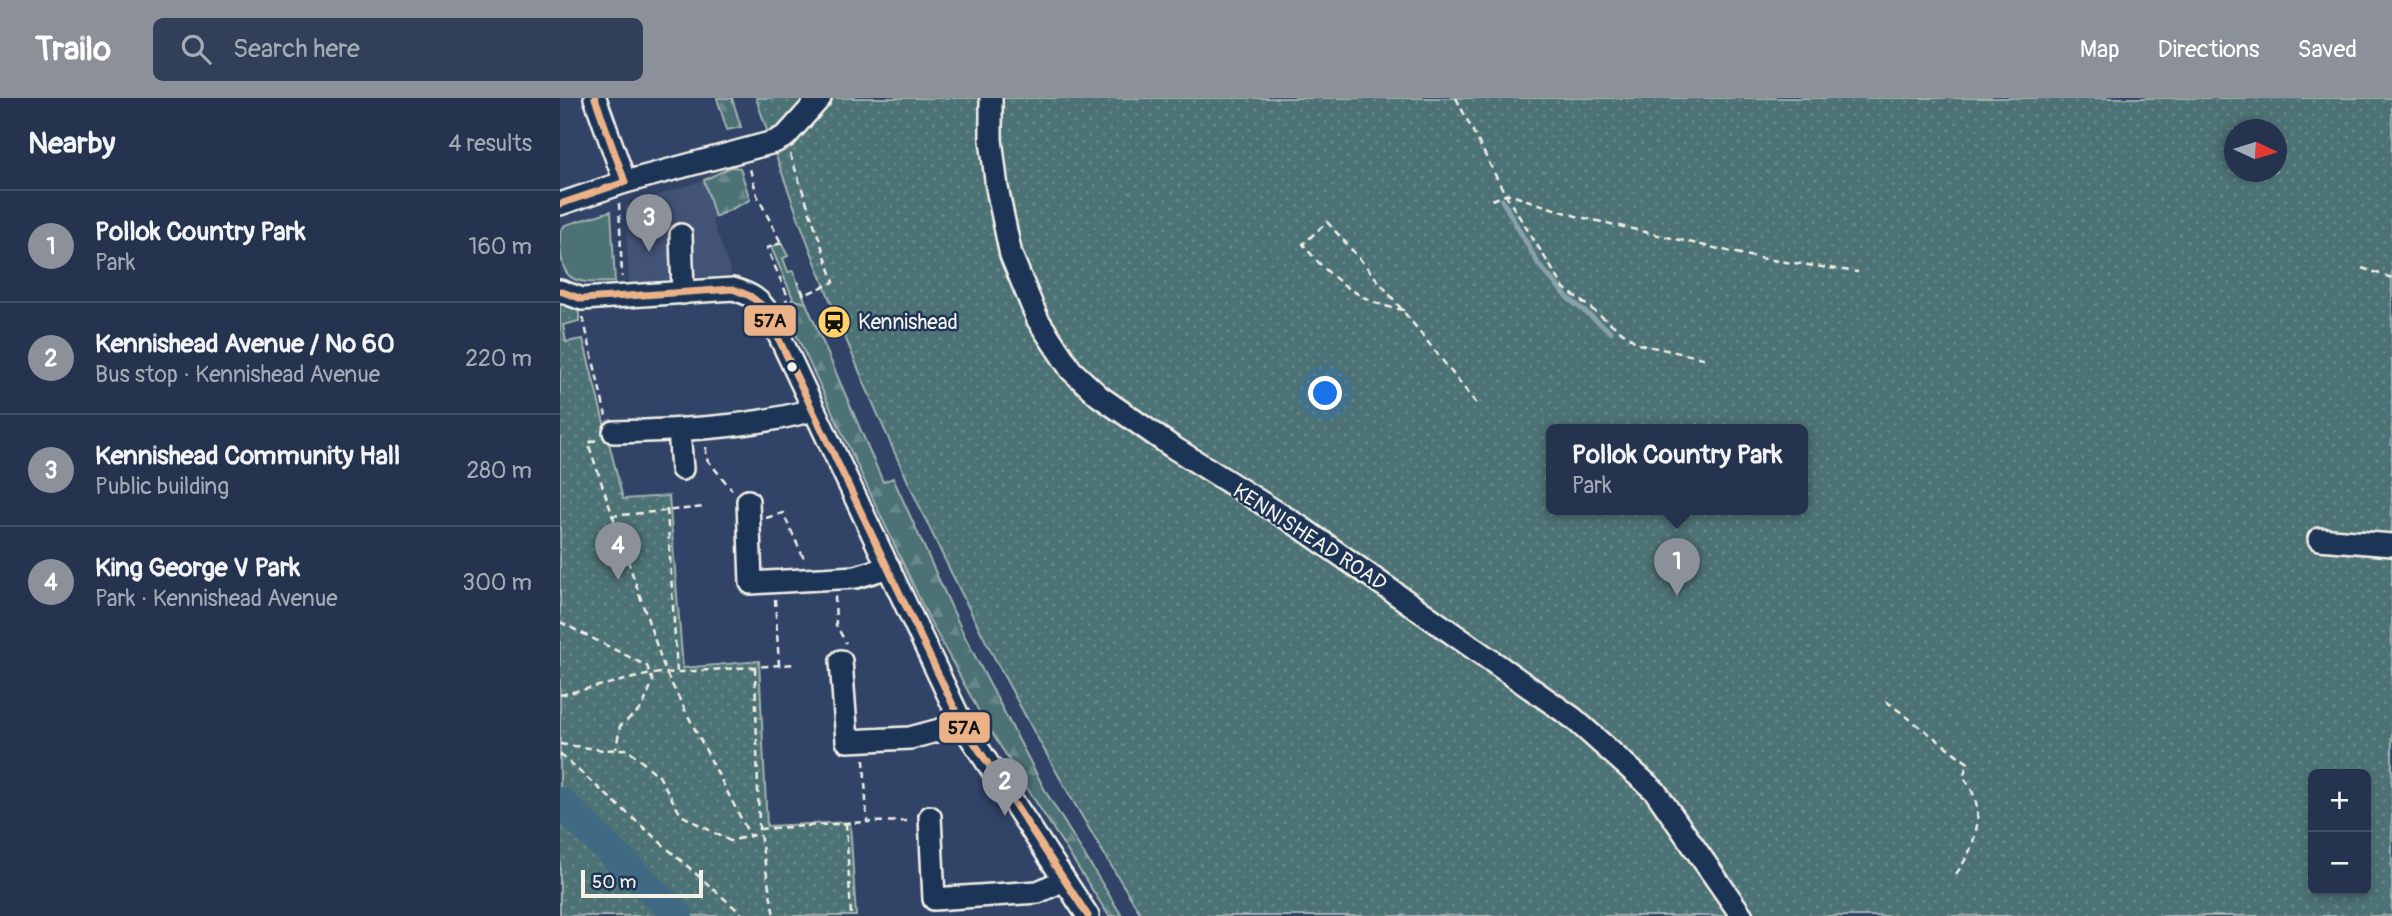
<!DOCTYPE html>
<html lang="en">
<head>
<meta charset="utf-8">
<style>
  :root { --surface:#25334e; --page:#313f58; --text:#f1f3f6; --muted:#a3aab6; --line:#424e66; --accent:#8c9099 }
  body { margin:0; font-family:Pangolin,sans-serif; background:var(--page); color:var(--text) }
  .controls { position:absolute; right:21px; bottom:21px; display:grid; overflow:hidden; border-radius:10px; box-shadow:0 4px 10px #0003 }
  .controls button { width:63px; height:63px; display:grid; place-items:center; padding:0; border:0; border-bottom:2px solid var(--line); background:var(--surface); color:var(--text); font:35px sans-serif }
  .compass { position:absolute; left:1664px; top:21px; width:63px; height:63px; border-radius:50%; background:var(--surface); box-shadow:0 4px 10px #0003; rotate:94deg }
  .scale { position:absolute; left:21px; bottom:18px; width:122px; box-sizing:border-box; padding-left:7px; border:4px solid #f4f1e8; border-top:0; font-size:19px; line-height:24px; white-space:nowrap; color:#f4f1e8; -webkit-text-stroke:5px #1d3557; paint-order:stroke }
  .you { position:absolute; left:766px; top:296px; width:24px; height:24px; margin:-18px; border:5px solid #fff; border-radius:50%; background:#1a73e8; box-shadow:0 0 0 10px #1a73e833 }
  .badge { display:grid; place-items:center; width:46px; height:46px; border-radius:50%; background:var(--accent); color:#fff; font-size:23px; font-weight:700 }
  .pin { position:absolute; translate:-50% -58px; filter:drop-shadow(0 2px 4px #0008) }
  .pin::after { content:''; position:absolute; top:37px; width:24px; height:21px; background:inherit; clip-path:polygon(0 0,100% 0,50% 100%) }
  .popup { position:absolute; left:986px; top:326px; width:262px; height:91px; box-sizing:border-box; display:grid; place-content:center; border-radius:10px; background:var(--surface); filter:drop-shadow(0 2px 5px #0005); font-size:23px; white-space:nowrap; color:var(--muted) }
  .popup b { font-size:26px; color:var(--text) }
  .popup::after { content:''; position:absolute; left:50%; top:100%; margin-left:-14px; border:14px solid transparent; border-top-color:var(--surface) }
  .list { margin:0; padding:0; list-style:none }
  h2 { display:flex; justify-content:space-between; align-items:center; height:91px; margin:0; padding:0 28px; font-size:30px }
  h2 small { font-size:23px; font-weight:400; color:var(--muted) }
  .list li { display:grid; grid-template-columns:46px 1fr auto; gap:21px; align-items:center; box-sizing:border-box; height:112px; padding:0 28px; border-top:2px solid var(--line) }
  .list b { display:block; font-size:26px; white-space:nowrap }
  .list p { margin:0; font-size:23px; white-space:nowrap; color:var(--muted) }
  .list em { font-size:23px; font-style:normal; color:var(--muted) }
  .icon { flex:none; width:38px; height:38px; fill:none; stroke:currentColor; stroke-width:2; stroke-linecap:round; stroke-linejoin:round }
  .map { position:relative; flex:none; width:1832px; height:818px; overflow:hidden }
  header { display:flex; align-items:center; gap:42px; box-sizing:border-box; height:98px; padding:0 35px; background:var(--accent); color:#fff }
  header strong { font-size:33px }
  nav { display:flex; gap:38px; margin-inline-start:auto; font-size:24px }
  .search { width:490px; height:63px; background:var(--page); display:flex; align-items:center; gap:18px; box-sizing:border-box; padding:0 24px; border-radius:10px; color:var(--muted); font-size:26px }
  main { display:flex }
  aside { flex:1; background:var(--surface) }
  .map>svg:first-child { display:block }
  .built { fill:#435276 }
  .green { fill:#4d7274; stroke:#a0b2ae; stroke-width:2 }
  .forest { fill:url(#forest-firs); stroke:#a0b2ae; stroke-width:2 }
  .park { fill:url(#park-dots); stroke:#a0b2ae; stroke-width:2; fill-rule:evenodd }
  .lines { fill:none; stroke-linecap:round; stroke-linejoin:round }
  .stream { stroke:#87a1ab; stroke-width:5 }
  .river { stroke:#3f6b83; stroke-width:30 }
  .minor-casing { stroke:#f4f1e8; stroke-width:26 }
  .path { stroke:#f4f1e8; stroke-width:2.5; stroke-dasharray:7 5; stroke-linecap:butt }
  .minor { stroke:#1d3557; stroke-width:21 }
  .bus-1-casing { stroke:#1d3557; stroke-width:12 }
  .bus-1 { stroke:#ebb288; stroke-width:7 }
  .bus-dot { fill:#f4f1e8; stroke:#1d3557; stroke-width:2.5 }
  .labels { text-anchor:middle; stroke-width:5; stroke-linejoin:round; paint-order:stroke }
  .poi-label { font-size:21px; fill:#f4f1e8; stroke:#1d3557; text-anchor:start }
  .street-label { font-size:21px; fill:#f4f1e8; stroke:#1d3557 }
  .line-badge { stroke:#1d3557; stroke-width:2.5 }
  .pale-badge-label { font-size:19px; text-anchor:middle; font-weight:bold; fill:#111 }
</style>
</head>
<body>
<header>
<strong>Trailo</strong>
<div class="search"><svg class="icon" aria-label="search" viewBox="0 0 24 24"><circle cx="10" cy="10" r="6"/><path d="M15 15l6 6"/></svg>Search here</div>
<nav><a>Map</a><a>Directions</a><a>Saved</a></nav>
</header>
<main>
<aside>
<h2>Nearby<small>4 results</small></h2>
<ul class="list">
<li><span class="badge">1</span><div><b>Pollok Country Park</b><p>Park</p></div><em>160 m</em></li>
<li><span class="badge">2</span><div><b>Kennishead Avenue / No 60</b><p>Bus stop · Kennishead Avenue</p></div><em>220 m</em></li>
<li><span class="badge">3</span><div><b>Kennishead Community Hall</b><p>Public building</p></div><em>280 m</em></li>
<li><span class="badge">4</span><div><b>King George V Park</b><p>Park · Kennishead Avenue</p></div><em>300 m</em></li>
</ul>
</aside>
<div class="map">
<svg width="1832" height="818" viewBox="0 0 1832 818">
  <defs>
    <pattern id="forest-firs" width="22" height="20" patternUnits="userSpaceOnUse" patternTransform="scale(1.75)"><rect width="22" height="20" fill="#4d7274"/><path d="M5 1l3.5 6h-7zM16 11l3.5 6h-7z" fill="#678788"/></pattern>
    <pattern id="park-dots" width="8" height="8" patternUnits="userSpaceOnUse" patternTransform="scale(1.75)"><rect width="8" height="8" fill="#4d7274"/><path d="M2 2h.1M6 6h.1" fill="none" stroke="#678788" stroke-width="1.8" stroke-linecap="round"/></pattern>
  </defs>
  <rect width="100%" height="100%" fill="#314468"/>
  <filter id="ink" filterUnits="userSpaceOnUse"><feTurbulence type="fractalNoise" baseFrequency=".0143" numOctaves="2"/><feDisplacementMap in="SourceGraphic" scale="14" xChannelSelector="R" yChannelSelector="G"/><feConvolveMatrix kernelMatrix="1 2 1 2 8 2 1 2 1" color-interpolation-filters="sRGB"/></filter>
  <g filter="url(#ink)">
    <!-- built -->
    <path class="built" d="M144,82L155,119L152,121L172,177L69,184L65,108Z"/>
    <!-- green -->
    <g class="green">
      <path d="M51,113L55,184C8,186 0,184 0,133L5,127Z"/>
      <path d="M221,145L228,158L223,160L228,174L233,173L246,205L235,203L228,219L225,211L233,200L211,149Z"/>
    </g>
    <!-- forest -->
    <g class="forest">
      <path d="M157,0H172L181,29L167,32Z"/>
      <path d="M171,69L180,70L190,102L155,119L144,82Z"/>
      <path d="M235,202L246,205L323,384L333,380L404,537L487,696L562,818H549L423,621L369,521L228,219Z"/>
    </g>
    <!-- park -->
    <g class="park">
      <path d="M196,0H1832V818H582C422,561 292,287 196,0ZM1674,32H1716V74H1674ZM991,332H1243V412H991ZM1753,676H1806V792H1753Z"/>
      <path d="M0,205L19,213V223L3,227L6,244L23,241L63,401L109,398L123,570L199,563L207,728L290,724L296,818H0Z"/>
    </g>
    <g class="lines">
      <!-- stream -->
      <path class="stream" d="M942,102L979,167L1009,201L1051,234"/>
      <!-- river -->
      <path class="river" d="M0,704L118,818"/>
      <defs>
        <g id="minor">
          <path d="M35,0L65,84"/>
          <path d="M431,0V41L437,90L451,157L478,222L511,272L539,298L611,348L742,430L1013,620L1095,693L1182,818"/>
          <path d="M0,106L65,84L214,44L226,38L260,0"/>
          <path d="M121,137L123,195"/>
          <path d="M0,193L22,201L173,191C191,196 200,202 210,218L402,626L528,818"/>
          <path d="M119,332L122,371"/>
          <path d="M54,334C122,332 187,330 253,312"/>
          <path d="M188,403L191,485L296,479L329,469"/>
          <path d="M1759,441L1832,447"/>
          <path d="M281,563L287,643L350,640L402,626"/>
          <path d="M370,719L374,801L478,794L504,782"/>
        </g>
      </defs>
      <!-- minor casing -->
      <use href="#minor" class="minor-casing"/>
      <!-- path -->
      <g class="path">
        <path d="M896,0L945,96L1004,190L1078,246L1148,261"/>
        <path d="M230,56L274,184L244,197L238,184"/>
        <path d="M190,71L197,97L221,145"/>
        <path d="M932,102L948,96L1016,118L1198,160L1298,174"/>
        <path d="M59,105L62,179"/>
        <path d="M1802,170L1832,180"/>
        <path d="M224,207L228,199L207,150L221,145L224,148"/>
        <path d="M844,212C803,207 767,178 743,146L767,124C820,182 867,243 916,305"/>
        <path d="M23,219L46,318"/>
        <path d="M36,342L28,345L106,575L190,738L199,735"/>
        <path d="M146,349V360L172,392"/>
        <path d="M107,411L117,574"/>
        <path d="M51,418L145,409"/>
        <path d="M206,420L223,415L245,463"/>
        <path d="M275,498L276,527L286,545"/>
        <path d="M215,501L219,567"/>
        <path d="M0,524L87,568L93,583L82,610L60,628L56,651"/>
        <path d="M195,569L199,731L214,818"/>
        <path d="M0,597L91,576L237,566"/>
        <path d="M1326,603L1408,665L1403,679C1428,708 1417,748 1396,776"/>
        <path d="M0,646L43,652L67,651L99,678L121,717L170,743L190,738"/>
        <path d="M0,656L184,818"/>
        <path d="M304,661L307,724L352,723"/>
        <path d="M286,725L291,818"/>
        <path d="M199,731L307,724"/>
      </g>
      <!-- minor -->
      <use href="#minor" class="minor"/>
      <defs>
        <g id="bus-1">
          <path d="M35,0L65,84"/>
          <path d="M0,106L65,84"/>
          <path d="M0,193L22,201L173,191L190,198L203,208L402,626L528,818"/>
        </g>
      </defs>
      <!-- bus-1 casing -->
      <use href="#bus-1" class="bus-1-casing"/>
      <!-- bus-1 -->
      <use href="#bus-1" class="bus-1"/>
    </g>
  </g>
  <!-- icons -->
  <defs>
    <symbol id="station-disc" viewBox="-11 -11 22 22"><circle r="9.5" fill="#ffd166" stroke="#1d3557"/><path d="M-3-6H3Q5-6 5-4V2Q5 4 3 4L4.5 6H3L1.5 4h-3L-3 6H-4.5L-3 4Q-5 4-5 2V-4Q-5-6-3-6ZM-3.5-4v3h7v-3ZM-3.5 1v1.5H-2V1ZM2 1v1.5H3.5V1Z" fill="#111"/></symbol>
  </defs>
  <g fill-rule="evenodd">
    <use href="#station-disc" x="255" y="205" width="38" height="38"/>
  </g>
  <!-- markers -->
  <circle class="bus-dot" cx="232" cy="269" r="6"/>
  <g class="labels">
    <!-- poi labels -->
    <g class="poi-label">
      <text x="298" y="231">Kennishead</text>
    </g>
    <!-- street labels -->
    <g class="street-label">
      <text transform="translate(750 439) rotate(33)" y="7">KENNISHEAD ROAD</text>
    </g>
  </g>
  <g class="line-badge">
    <rect x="183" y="206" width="54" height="33" rx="7" fill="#ebb288"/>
    <rect x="378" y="613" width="53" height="33" rx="7" fill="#ebb288"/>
  </g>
  <g class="pale-badge-label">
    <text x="210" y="229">57A</text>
    <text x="404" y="636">57A</text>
  </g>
</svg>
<div class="controls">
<button>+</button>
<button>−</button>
</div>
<svg class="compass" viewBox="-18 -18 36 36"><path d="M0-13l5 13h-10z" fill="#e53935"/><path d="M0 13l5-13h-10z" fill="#a3aab6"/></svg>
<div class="scale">50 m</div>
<div class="you"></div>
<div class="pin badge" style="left:1117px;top:498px">1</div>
<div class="popup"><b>Pollok Country Park</b>Park</div>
<div class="pin badge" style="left:445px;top:718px">2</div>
<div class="pin badge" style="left:89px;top:154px">3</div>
<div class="pin badge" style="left:58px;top:482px">4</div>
</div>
</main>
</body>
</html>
